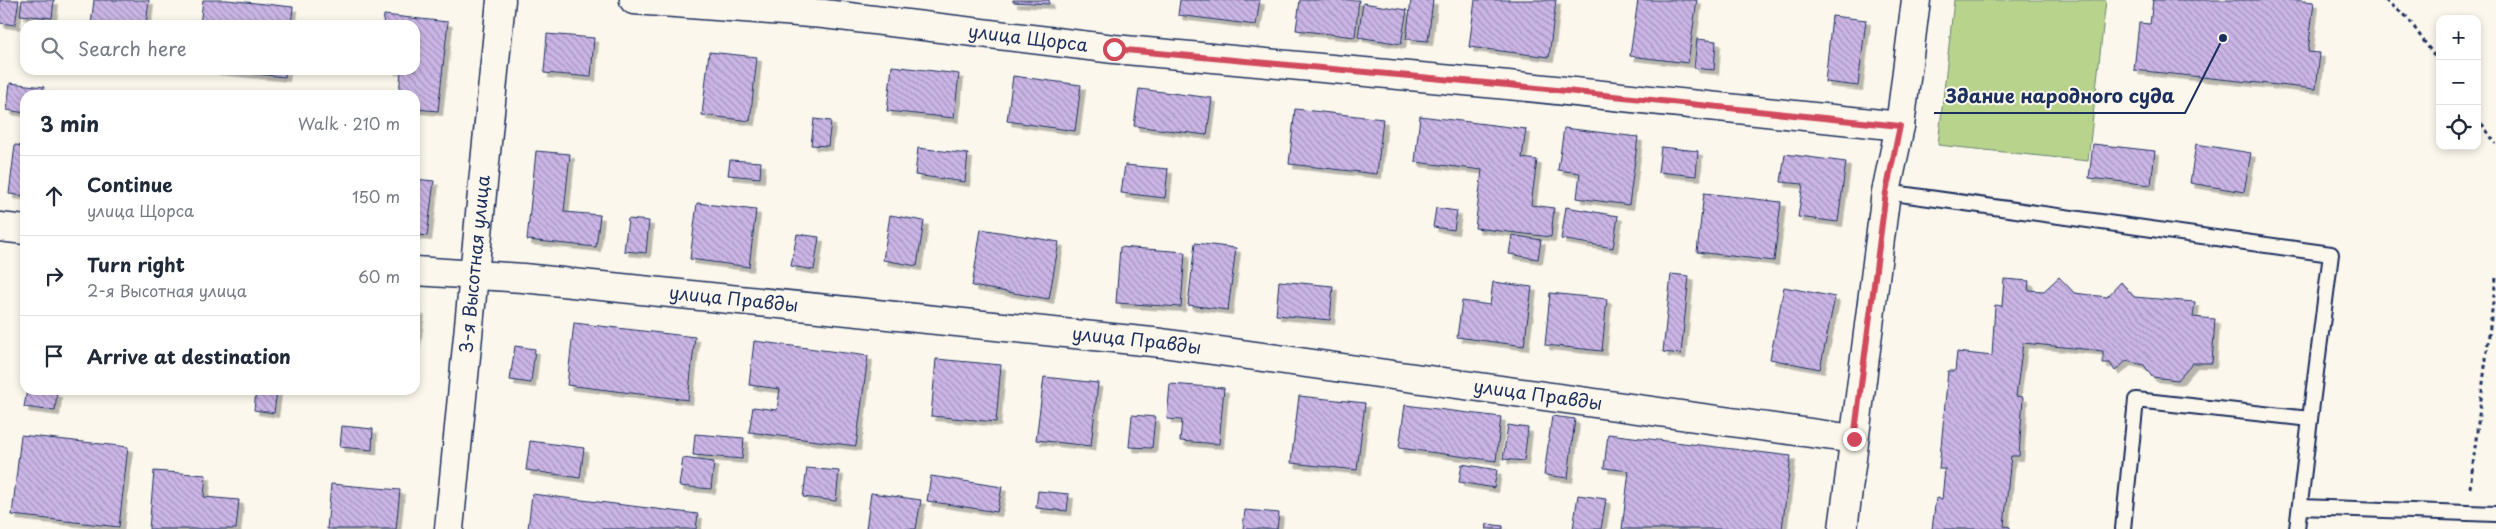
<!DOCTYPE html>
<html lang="en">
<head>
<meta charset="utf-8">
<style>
  :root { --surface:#fff; --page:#f6f6f7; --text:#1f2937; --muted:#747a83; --line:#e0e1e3 }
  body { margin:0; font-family:"Playpen Sans",sans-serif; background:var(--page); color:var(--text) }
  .controls { position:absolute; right:15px; top:15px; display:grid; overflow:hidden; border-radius:10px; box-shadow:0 2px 8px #0003 }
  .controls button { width:45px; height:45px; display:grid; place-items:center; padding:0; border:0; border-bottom:1px solid var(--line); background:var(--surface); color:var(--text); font:25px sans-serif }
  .stop { position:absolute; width:15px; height:15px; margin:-11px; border:4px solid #d1495b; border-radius:50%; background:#fff }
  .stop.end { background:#d1495b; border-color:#fff; box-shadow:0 1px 5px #0008 }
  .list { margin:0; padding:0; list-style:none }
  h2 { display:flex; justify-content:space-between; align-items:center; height:65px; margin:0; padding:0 20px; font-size:21px }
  h2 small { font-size:16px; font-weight:400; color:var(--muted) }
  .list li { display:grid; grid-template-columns:32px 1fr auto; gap:15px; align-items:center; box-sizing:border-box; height:80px; padding:0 20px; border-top:1px solid var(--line) }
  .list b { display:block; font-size:19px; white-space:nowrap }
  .list p { margin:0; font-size:16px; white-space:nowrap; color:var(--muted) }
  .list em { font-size:16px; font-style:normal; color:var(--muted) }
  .icon { flex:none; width:28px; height:28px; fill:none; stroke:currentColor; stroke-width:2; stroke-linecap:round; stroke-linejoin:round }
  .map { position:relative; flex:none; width:2496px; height:529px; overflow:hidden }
  .search { position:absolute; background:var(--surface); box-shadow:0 2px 8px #0003; left:20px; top:20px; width:400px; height:55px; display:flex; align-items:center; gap:12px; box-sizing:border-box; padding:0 18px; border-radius:15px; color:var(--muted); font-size:19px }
  .panel { position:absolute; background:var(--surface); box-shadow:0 2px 8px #0003; left:20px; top:90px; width:400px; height:305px; border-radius:15px }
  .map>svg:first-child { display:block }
  .green { fill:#b8d48c; stroke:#6a8275 }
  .building { fill:url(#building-back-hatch); stroke:#1b2f5e; filter:url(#shadow) }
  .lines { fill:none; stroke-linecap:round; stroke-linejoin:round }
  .service-casing { stroke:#1b2f5e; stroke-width:18 }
  .minor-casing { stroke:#1b2f5e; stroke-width:31 }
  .path { stroke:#1b2f5e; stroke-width:3; stroke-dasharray:4 4; stroke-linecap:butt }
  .service { stroke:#fbf7ec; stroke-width:14 }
  .minor { stroke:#fbf7ec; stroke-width:28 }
  .route { stroke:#d1495b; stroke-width:6 }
  .labels { text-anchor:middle; stroke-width:4; stroke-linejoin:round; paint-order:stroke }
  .street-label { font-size:18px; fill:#1b2f5e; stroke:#fbf7ec }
  .leader { fill:none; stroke:#1b2f5e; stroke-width:2 }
  .callout-dot { fill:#1b2f5e; stroke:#fbf7ec; stroke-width:2 }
  .callout-label { font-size:19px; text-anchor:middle; font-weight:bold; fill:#1b2f5e; stroke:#fbf7ec; stroke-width:4; stroke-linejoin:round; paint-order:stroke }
</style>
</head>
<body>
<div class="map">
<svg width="2496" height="529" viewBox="0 0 2496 529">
  <defs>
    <pattern id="building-back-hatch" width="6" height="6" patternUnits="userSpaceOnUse" patternTransform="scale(1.25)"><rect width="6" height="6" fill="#cbb5e5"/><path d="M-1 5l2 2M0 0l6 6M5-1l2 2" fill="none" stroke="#a494bd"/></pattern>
    <filter id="shadow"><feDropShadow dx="4.5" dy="4.5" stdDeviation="0" flood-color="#0004"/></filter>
  </defs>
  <rect width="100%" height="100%" fill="#fbf7ec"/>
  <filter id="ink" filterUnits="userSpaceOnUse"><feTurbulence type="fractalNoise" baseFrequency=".02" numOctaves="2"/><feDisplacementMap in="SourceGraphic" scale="10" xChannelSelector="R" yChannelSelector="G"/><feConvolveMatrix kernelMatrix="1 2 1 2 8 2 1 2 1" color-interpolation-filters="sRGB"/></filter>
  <g filter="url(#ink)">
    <!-- green -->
    <path class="green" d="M1954,0H2106L2088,161L1938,145Z"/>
    <!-- building -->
    <g class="building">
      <path d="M0,0H19L15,25L0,23Z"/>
      <path d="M22,0H54L52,18L20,15Z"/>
      <path d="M94,0H149L146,25H91Z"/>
      <path d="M203,0H227L293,7L291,25H200Z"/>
      <path d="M1013,0H1049V4L1013,2Z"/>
      <path d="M1180,0H1260L1256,25L1178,15Z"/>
      <path d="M1300,0H1359L1355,37L1296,30Z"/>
      <path d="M1411,0H1433L1428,41L1406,39Z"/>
      <path d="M1475,0H1556L1549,57L1469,47Z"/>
      <path d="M1638,0H1697L1688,63L1630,56Z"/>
      <path d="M2153,0H2290L2314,2L2308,52L2320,53L2316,89L2134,70L2139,23L2150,24Z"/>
      <path d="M1363,3L1407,10L1401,44L1358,37Z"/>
      <path d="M384,15L448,22L438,111L415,109V95H399L401,71L390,70H415V25H383Z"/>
      <path d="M1832,16L1866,20L1858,86L1825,82Z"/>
      <path d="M547,34L594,38L591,77L544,73Z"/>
      <path d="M1697,39L1716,41L1714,70L1694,68Z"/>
      <path d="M709,52L757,57L750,121L702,115Z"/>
      <path d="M892,66L959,74L954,118L887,111Z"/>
      <path d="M215,70H286L285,77Z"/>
      <path d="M1013,76L1081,85L1075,131L1007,121Z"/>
      <path d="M10,83L44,87L43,95H25V113L7,110Z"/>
      <path d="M1139,89L1212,98L1207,135L1134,126Z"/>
      <path d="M1295,109L1383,119L1377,174L1289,164Z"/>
      <path d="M1420,116L1526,129L1522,158L1537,160L1531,205L1554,208L1551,237L1475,228L1482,170L1415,162Z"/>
      <path d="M814,119L831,121L828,146L811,145Z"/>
      <path d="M1564,128L1638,137L1629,205L1577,198L1580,173L1558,170Z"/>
      <path d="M2093,144L2155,151L2151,185L2089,178Z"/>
      <path d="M2196,144L2251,153L2244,192L2190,183Z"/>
      <path d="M15,145L25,146V196L9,194Z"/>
      <path d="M1661,147L1698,151L1696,176L1658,172Z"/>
      <path d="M918,148L968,154L965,182L915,175Z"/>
      <path d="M536,151L570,154L564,212L600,215L596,247L527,240Z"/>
      <path d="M1785,154L1846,162L1838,222L1798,217L1803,184L1781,182Z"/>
      <path d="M730,160L761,162L760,178L728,175Z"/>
      <path d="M1125,165L1168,169L1165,198L1121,193Z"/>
      <path d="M415,179L434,181L427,236L415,235Z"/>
      <path d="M1704,193L1781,202L1774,261L1697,252Z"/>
      <path d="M697,203L756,210L749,267L690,259Z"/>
      <path d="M1566,207L1618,216L1613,248L1561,239Z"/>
      <path d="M1436,208L1457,211L1454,230L1433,227Z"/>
      <path d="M890,215L924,221L917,266L883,260Z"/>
      <path d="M628,219L649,221L646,253L624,251Z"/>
      <path d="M981,229L1059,242L1049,299L972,286Z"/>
      <path d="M797,234L819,237L814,270L791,266Z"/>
      <path d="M1512,235L1541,240L1538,259L1509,254Z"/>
      <path d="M1195,243L1236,248L1228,310L1188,305Z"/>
      <path d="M1120,247L1185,252L1181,307L1116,303Z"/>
      <path d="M1671,274L1689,276L1681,354L1663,352Z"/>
      <path d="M2059,277L2074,293L2107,297L2121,282L2134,297L2195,302L2193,317L2215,319L2212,363H2193L2178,380L2152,377L2144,365L2126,361L2115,371L2110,363H2103V351L2023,343L2016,396L2023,397L2019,456H2011L2004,526L2010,527V529H1932L1936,498L1942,499L1945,469H1939L1948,371H1955L1957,352L1992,356L1995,305L2002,306L2004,279L2029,281L2028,290L2044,291Z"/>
      <path d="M1279,281L1333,286L1330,320L1276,315Z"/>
      <path d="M1493,282L1532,287L1524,346L1457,337L1462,301L1490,305Z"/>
      <path d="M1784,287L1835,297L1820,369L1770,359Z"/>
      <path d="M1550,293L1607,299L1602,351L1545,345Z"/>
      <path d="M415,311H420L415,347Z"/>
      <path d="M574,323L695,337L688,400L567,385Z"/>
      <path d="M754,341L868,356L856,446L749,432L753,407L777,410L780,389L749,385Z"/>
      <path d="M515,346L535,349L531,383L510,380Z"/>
      <path d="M936,359L1001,365L996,422L931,416Z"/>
      <path d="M1044,377L1098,383L1091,446L1036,440Z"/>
      <path d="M1170,384L1224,388L1219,444L1180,441L1182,420L1167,419Z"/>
      <path d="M27,390L57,393L55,411L24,407Z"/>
      <path d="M256,390L277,391L274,413L254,410Z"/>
      <path d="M1299,396L1365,403L1357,470L1291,463Z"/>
      <path d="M1405,405L1501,417L1496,461L1399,448Z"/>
      <path d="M1132,415L1155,417L1152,448L1129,447Z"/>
      <path d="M1552,416L1575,419L1568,478L1544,475Z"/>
      <path d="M1508,425L1528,428L1524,461L1503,459Z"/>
      <path d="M342,426L373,429L372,450L340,447Z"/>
      <path d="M695,434L744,438L742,459L693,455Z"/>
      <path d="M1608,434L1791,456L1782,529H1622L1629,471L1604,468Z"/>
      <path d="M21,435L128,447L119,527L12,515Z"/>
      <path d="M530,441L584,448L580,478L526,470Z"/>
      <path d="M683,458L714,462L711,489L679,486Z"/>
      <path d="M1462,464L1497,470L1494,488L1459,482Z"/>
      <path d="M807,468L839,471L836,501L803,497Z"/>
      <path d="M154,471L206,475L204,497L239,500L236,529H149Z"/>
      <path d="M931,476L1002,487L997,512L927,501Z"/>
      <path d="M331,484L400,490L396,529H327Z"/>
      <path d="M1038,491L1069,494L1067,511L1036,508Z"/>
      <path d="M871,493L921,500L916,529H866Z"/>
      <path d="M532,494L698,514L696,529H528Z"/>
      <path d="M1578,495L1606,499L1601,529H1573Z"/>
      <path d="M1245,510L1279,513L1277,529H1243Z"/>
      <path d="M1487,524L1503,526V529H1486Z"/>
    </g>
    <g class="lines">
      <defs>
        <g id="service">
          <path d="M1886,192L2331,254L2310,419"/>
          <path d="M2300,507L2496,514"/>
          <path d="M2123,529L2136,400L2310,419L2297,529"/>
        </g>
        <g id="minor">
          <path id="s1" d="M634,0L824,14L1114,49L1508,85L1900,126"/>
          <path d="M0,227L25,230"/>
          <path id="s2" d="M415,271L523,278L1162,343L1854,439"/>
          <path id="s3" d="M449,529L501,0"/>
          <path d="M1843,529L1886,192L1900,126L1916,0"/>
        </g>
      </defs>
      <!-- service casing -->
      <use href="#service" class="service-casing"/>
      <!-- minor casing -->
      <use href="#minor" class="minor-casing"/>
      <!-- path -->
      <g class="path">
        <path d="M2385,0L2407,17L2440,64"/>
        <path d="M2477,117L2496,144"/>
        <path d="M2470,488L2496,278"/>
      </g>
      <!-- service -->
      <use href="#service" class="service"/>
      <!-- minor -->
      <use href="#minor" class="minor"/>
    </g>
  </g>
  <g class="lines" filter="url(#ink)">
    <!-- route -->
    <path class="route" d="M1114,49L1508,85L1900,126L1886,192L1854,439"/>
  </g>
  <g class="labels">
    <!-- street labels -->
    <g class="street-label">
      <text dy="6" stroke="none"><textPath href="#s1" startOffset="396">улица Щорса</textPath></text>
      <text dy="6" stroke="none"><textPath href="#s3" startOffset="266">3-я Высотная улица</textPath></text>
      <text dy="6" stroke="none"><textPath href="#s2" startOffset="320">улица Правды</textPath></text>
      <text dy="6" stroke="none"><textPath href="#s2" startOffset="725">улица Правды</textPath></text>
      <text dy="6" stroke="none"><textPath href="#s2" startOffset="1130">улица Правды</textPath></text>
    </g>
  </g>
  <!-- callouts -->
  <path class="leader" d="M2223 38L2185 113H1934"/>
  <circle class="callout-dot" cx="2223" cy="38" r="5"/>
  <g class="callout-label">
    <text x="2060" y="103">Здание народного суда</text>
  </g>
</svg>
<div class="controls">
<button>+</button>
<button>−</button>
<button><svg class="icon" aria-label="locate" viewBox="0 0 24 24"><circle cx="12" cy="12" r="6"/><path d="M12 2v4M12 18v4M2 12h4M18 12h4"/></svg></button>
</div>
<div class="stop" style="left:1114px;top:49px"></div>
<div class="stop end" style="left:1854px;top:439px"></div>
<div class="search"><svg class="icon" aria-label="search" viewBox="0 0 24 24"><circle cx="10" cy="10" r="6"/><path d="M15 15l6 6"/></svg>Search here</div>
<section class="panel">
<h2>3 min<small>Walk · 210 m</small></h2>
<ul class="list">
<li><svg class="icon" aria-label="ahead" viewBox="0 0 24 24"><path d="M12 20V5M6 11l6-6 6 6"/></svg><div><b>Continue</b><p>улица Щорса</p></div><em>150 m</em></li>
<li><svg class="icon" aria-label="right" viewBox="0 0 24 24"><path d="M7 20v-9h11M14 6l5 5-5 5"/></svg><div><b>Turn right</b><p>2-я Высотная улица</p></div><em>60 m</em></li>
<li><svg class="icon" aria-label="arrive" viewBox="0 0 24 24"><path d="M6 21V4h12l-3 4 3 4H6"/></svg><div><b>Arrive at destination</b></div></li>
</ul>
</section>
</div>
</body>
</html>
